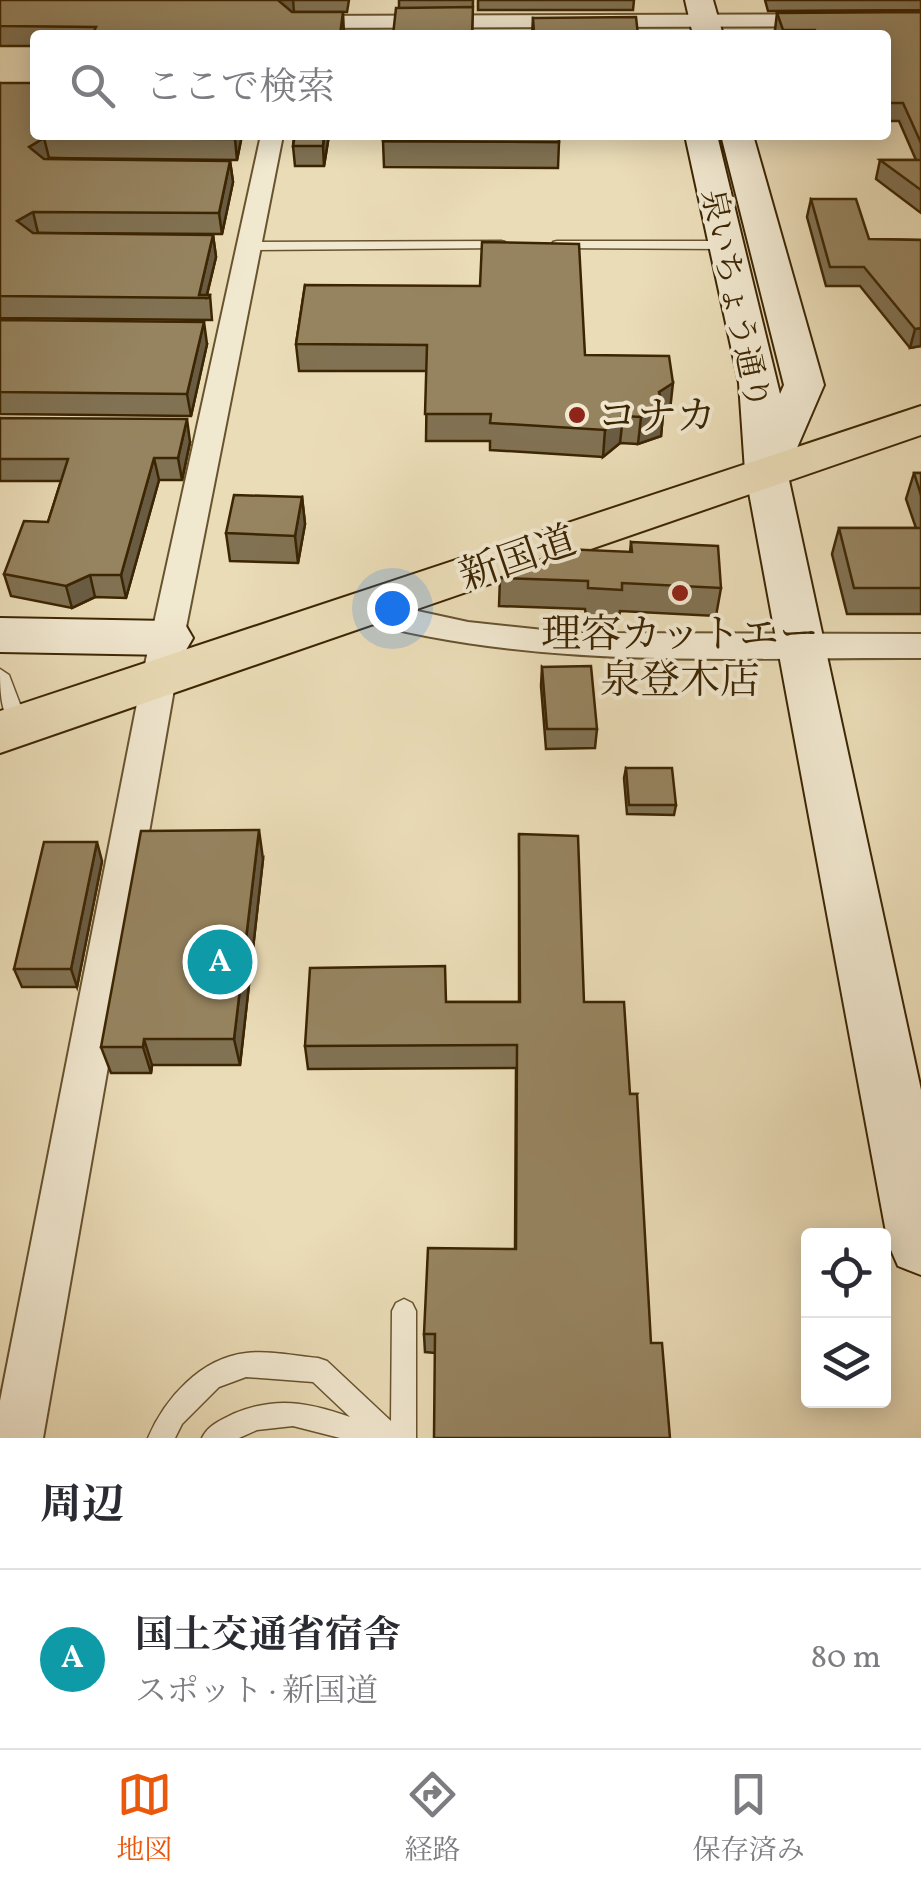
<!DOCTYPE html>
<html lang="ja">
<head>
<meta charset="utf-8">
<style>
  :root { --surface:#fff; --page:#f7f7f7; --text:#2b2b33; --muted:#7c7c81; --line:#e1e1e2; --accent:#ea580c }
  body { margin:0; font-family:Vollkorn,"Noto Serif JP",serif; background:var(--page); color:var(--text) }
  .controls { position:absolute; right:30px; bottom:30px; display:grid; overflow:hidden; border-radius:10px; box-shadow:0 5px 25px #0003 }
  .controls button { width:90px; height:90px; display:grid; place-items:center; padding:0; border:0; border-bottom:2px solid var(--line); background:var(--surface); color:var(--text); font:50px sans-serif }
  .you { position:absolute; left:392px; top:608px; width:35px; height:35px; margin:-25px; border:8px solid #fff; border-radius:50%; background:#1a73e8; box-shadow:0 0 0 15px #1a73e833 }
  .badge { display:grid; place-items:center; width:65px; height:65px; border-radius:50%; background:var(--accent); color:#fff; font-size:32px; font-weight:700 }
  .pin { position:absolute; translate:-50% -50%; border:5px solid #fff; box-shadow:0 2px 10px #0006 }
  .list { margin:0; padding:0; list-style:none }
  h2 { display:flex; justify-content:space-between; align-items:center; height:130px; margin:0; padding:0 40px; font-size:42px }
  h2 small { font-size:32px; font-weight:400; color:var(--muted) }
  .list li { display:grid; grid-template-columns:65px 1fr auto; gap:30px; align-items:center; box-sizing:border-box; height:180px; padding:0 40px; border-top:2px solid var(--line) }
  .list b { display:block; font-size:38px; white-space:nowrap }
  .list p { margin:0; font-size:32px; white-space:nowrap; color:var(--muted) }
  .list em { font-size:32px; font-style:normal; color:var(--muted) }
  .icon { flex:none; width:55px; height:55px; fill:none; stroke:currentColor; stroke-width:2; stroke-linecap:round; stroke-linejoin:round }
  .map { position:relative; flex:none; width:921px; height:1438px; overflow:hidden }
  .search { position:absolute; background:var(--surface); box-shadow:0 5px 25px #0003; left:30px; right:30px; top:30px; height:110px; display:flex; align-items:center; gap:25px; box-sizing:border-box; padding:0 35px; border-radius:10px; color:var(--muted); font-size:38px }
  .sheet { height:310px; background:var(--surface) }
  nav { display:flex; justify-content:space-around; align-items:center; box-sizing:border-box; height:140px; border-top:2px solid var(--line); background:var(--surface); font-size:28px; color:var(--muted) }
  nav a { display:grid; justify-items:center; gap:5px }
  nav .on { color:var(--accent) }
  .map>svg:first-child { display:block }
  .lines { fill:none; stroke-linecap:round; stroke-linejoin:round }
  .lane-casing { stroke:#68532f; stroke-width:3 }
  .street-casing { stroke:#68532f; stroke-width:4 }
  .secondary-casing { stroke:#3c2502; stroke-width:4 }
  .primary-casing { stroke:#3c2502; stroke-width:4 }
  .lane { fill:#f1e8d0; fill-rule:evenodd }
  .street { fill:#f1e8d0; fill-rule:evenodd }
  .secondary { fill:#f1e8d0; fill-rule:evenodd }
  .primary { fill:#eadcb7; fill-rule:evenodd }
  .wall { fill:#817253; stroke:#3c2502; stroke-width:2.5 }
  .shaded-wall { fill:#695c43; stroke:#3c2502; stroke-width:2.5 }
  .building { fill:#968460; stroke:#3c2502; stroke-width:2.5 }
  .poi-dot { fill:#8f2418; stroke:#f1e8d0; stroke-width:4 }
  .labels { text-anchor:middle; stroke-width:8; stroke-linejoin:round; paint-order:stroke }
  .far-street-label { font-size:32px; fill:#3c2502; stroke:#f1e8d0 }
  .poi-label { font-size:40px; fill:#3c2502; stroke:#f1e8d0; text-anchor:start }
  .street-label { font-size:40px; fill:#3c2502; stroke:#f1e8d0 }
</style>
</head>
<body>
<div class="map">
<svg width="921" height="1438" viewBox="0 0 921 1438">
  <rect width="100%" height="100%" fill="#eadcb7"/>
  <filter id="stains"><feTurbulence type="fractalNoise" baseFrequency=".002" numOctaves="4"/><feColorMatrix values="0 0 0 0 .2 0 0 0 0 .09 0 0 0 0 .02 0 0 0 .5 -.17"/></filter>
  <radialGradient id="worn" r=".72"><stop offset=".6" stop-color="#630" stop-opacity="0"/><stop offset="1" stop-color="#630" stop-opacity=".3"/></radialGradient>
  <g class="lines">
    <defs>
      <g id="lane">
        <path d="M501,241L505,242V248L250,250L244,246L250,242Z"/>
        <path d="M557,241H727L733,245L727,249L553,248V242Z"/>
        <path d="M0,669L9,675L28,725L25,730L19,732C0,721 0,689 0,669Z"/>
        <path d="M404,1299L412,1303L416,1311V1438H340L293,1426L257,1430L239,1438H202C208,1425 221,1420 233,1414C275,1396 308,1402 350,1417L313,1382L246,1377L219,1387L182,1424L175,1438H148C165,1398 201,1358 246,1353C269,1350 296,1356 318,1358L327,1361L391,1421L392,1311L396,1303Z"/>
      </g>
      <g id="street">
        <path d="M921,14V26L295,28L285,22L295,16Z"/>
        <path d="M261,135H283L176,678L43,1438H0V1401L142,678Z"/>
        <path d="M362,599L468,622L572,633L921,634V658C730,657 536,671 350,618L346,610L350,602Z"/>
      </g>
      <g id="secondary">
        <path d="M685,0H713L723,35H693Z"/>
        <path d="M685,135H717L780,394L784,385L721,135H753L824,385L787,471L921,1090V1275L898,1266L888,1243L745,471L739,383Z"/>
        <path d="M0,618L169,621L186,626L193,638L186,650L169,655L0,652Z"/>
      </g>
      <path id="primary" d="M921,406V435L0,753V711Z"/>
    </defs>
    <!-- lane casing -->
    <use href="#lane" class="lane-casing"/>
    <!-- street casing -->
    <use href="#street" class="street-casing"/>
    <!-- secondary casing -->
    <use href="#secondary" class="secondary-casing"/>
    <!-- primary casing -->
    <use href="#primary" class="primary-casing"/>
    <!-- lane -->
    <use href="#lane" class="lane"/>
    <!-- street -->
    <use href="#street" class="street"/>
    <!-- secondary -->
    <use href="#secondary" class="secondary"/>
    <!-- primary -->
    <use href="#primary" class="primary"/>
  </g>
  <!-- wall -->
  <g class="wall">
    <path d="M0,0H349L347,12H294L344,32V35H35V46H0Z"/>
    <path d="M399,0H473L472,35L399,8Z"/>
    <path d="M478,0H634L633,10H478Z"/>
    <path d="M765,0H921V10L768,11Z"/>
    <path d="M921,12V213L876,179L880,160H916L899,121H886V35H776L775,30L777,13Z"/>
    <path d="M533,18L638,35H532Z"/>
    <path d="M0,83L242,135L237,160L49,158L230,161L233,182L222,234L38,233L213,235L216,257L207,295H210L212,320L0,318Z"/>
    <path d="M286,135H329L324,166H295L293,146L294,137H286Z"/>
    <path d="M383,141L559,142L558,168L384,167Z"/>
    <path d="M811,199L869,239L921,240V346L910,348L860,286H826L807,217Z"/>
    <path d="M305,285L585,355L670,410L663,414L661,436L638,444L620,443L603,457L490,450V441H426L427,371H299L296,344Z"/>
    <path d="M0,320L207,344L191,416L0,414Z"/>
    <path d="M0,418L190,442L182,480H159L126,598L95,597L72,608L11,596L4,574L48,522L61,481H0Z"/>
    <path d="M914,473H921V614H847L832,554L839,528H916L906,499Z"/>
    <path d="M302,497L305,524L298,563L230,561L226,533Z"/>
    <path d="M631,542L721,588L716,616L620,611L619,617L586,616L585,609L499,606L500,578L630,552Z"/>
    <path d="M542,667L597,729L595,748L546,749L541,686Z"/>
    <path d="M626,768L676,805L674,815L627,814L624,778Z"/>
    <path d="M519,834L584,1002L630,1094H637L435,1353L425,1352L424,1334L515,1249L516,1068L308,1069L305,1046L446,1002H519Z"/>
    <path d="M263,859L240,1065H152L151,1073H111L101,1047Z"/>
    <path d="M102,861L77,987H22L14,969Z"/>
  </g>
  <!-- shaded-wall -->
  <g class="shaded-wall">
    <path d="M281,0H293L294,12L280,21L279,1Z"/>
    <path d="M343,12L344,35H340Z"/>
    <path d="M236,135H242L237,160L235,139Z"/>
    <path d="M324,135H329L324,166L323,146Z"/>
    <path d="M44,138L49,158L33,168L29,147Z"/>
    <path d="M230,161L233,182L222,234L219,213Z"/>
    <path d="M33,212L38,233L22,243L17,221Z"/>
    <path d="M213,235L216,257L206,298L199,295Z"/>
    <path d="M204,322L207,344L191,416L187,394Z"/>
    <path d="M921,328V346L910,348L915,329Z"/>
    <path d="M673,383L670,410L663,414L661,436L638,444L641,417L659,392Z"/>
    <path d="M623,416L620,443L603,457L605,430Z"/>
    <path d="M187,419L190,442L182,480L178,458Z"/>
    <path d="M154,458L159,480L126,598L121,575Z"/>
    <path d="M302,497L305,524L298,563L295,536Z"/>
    <path d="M90,575L95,597L72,608L66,586Z"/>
    <path d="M259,830L263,859L240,1065L234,1039Z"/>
    <path d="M97,842L102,861L77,987L71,969Z"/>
    <path d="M144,1039L152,1065L151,1073L143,1047Z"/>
  </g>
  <!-- building -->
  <g class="building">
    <path d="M0,0H281L279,1L292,12H343L340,35H92L96,27L0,26Z"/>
    <path d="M473,7L472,35H393L396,8Z"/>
    <path d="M921,12V143L903,103H886V35H810L814,30H783L777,13Z"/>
    <path d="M636,17L638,35H558V32H534L533,18Z"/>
    <path d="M0,83H35V135H236L235,139L44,138L29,147L44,159L230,161L219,213L33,212L17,221L33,233L213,235L199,295H210L209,298L0,296Z"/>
    <path d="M295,135H324L323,146H293Z"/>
    <path d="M383,135H559V142L383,141Z"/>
    <path d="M880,160H921V190Z"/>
    <path d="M811,199H856L869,239L921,240V328L915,329L864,267H830Z"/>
    <path d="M482,242L579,244L585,355L669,356L673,383L659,392L664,409L641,417L623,416L605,430L490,423L491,414H425L427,345L296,344L305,285L480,286Z"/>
    <path d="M0,320L204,322L187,394L0,392Z"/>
    <path d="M0,418L187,419L178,458H154L121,575H90L66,586L4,574L24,521L48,522L68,459H0Z"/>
    <path d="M914,473H921V495Z"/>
    <path d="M234,495L302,497L295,536L226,533Z"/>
    <path d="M839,528H921V588H854Z"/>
    <path d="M631,542L718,546L721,588L622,583V590L588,588V581L500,578L564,549L632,552Z"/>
    <path d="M591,666L597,729H547L542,667Z"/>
    <path d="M626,768H672L676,805H629Z"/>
    <path d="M259,830L234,1039H144L143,1047H101L141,831Z"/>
    <path d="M519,834L578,836L584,1002H624L630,1094H637L651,1343H662L670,1438H434L435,1334H424L428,1248L516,1249L517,1045L305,1046L310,968L445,966L446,1002H520Z"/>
    <path d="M44,842H97L71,969H14Z"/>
  </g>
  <!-- markers -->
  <g class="poi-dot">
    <circle cx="577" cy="415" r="10"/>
    <circle cx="680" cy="593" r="10"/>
  </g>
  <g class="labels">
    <!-- far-street labels -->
    <g class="far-street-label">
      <text transform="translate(736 299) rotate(78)" y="11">泉いちょう通り</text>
    </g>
    <!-- poi labels -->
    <g class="poi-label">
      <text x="597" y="429">コナカ</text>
      <text x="680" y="647" text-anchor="middle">理容カットエー<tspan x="680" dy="46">泉登木店</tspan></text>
    </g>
    <!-- street labels -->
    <g class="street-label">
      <text transform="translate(517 557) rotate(-19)" y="14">新国道</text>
    </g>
  </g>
  <rect width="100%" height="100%" filter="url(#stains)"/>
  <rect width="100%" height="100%" fill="url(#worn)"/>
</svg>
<div class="controls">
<button><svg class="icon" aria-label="locate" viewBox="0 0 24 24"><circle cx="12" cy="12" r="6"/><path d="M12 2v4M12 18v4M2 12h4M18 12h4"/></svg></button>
<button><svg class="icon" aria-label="layers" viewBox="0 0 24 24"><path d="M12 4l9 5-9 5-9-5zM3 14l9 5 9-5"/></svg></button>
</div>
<div class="you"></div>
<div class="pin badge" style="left:220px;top:962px;background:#0f9aa8">A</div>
<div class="search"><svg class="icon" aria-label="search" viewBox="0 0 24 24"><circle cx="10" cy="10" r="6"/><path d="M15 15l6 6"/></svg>ここで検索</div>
</div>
<section class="sheet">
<h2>周辺<small></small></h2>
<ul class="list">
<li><span class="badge" style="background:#0f9aa8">A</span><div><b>国土交通省宿舎</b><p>スポット · 新国道</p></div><em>80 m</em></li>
</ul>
</section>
<nav>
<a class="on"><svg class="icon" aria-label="map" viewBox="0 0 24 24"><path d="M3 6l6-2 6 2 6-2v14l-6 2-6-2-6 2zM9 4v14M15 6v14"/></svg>地図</a>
<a><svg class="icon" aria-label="directions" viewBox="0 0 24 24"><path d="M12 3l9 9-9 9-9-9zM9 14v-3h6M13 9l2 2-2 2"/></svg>経路</a>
<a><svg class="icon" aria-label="saved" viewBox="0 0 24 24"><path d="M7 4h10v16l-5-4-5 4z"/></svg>保存済み</a>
</nav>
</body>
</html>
